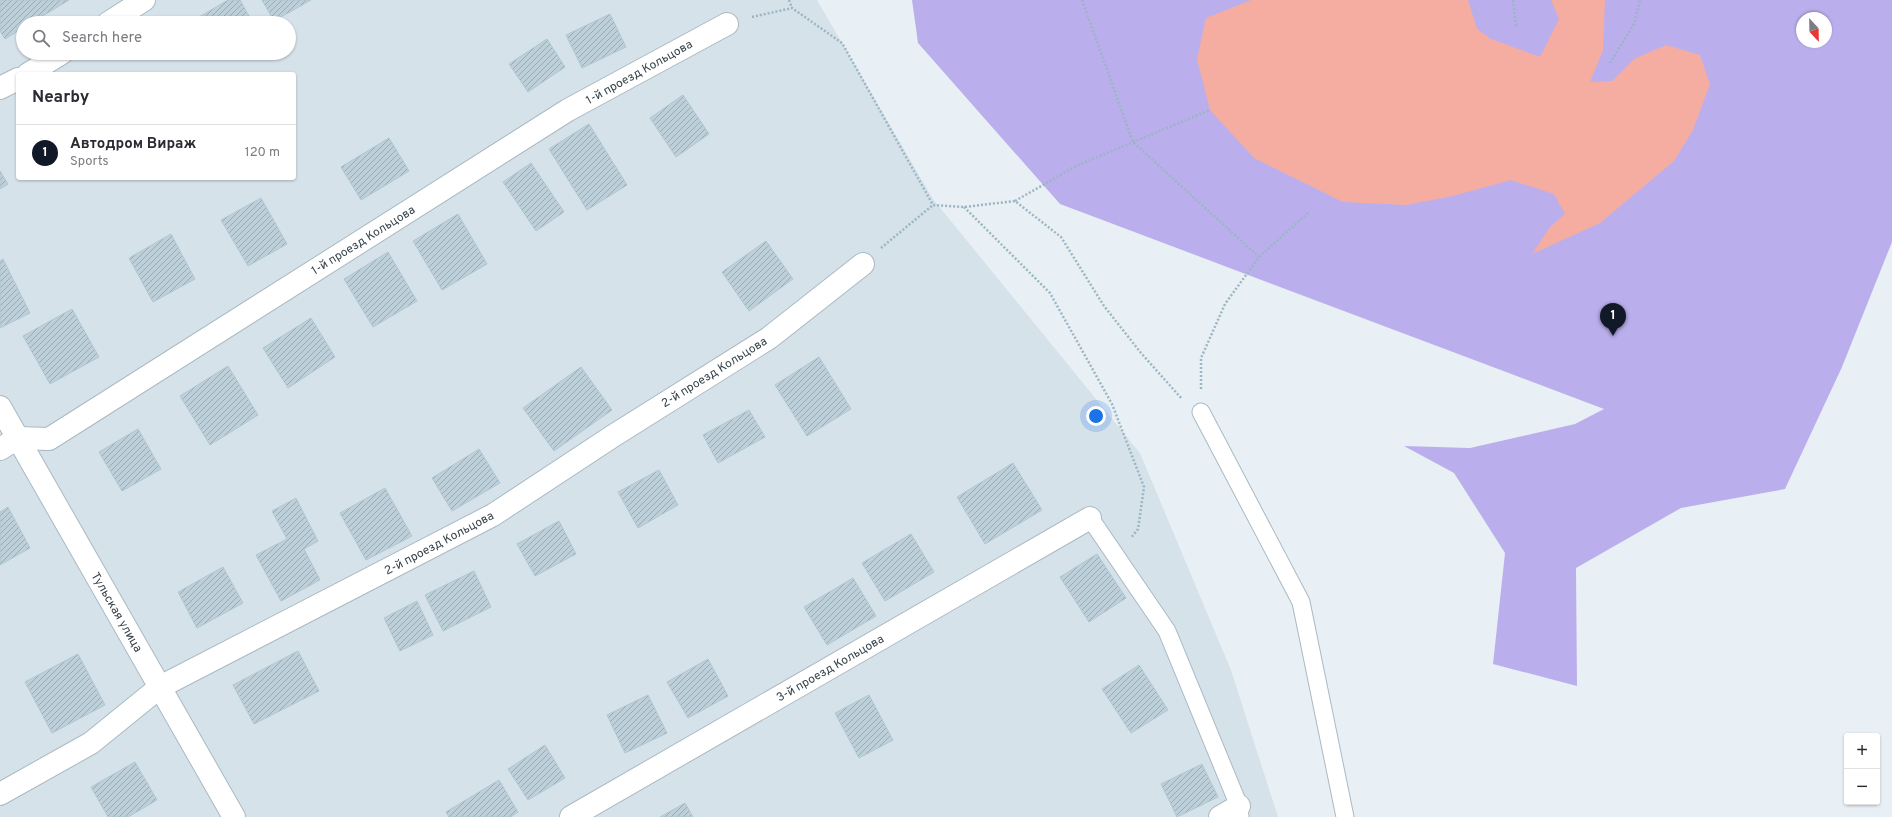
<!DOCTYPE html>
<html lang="en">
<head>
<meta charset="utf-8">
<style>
  :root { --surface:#fff; --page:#f2f2f3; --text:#2b2b33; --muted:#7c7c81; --line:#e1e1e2; --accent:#111827 }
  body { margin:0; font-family:Overpass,sans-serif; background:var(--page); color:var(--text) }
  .controls { position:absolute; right:12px; bottom:12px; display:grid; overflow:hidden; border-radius:4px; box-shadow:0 1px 3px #0004 }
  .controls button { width:36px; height:36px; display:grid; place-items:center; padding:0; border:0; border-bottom:1px solid var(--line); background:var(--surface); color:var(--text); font:20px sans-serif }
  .compass { position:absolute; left:1796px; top:12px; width:36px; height:36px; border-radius:50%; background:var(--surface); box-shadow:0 1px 3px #0004; rotate:158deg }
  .you { position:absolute; left:1096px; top:416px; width:14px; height:14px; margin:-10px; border:3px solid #fff; border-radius:50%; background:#1a73e8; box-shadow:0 0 0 6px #1a73e833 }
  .badge { display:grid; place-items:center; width:26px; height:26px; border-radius:50%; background:var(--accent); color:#fff; font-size:13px; font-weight:700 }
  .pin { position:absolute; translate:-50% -33px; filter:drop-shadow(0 1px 2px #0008) }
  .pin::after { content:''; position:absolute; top:21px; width:14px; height:12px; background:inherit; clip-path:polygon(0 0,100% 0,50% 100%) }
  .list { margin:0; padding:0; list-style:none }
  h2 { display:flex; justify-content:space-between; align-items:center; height:52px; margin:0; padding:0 16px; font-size:17px }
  h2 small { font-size:13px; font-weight:400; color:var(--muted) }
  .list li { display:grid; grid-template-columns:26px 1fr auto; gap:12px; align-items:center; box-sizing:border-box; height:56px; padding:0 16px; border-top:1px solid var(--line) }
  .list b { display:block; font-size:15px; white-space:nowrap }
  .list p { margin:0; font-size:13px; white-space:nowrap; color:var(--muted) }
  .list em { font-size:13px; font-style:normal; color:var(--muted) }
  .icon { flex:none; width:22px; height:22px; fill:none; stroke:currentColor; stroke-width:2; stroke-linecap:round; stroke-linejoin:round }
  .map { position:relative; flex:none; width:1892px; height:817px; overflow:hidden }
  .search { position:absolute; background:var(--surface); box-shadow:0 1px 3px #0004; left:16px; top:16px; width:280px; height:44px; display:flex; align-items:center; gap:10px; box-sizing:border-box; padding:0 14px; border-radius:22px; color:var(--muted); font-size:15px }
  .panel { position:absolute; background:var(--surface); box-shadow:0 1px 3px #0004; left:16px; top:72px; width:280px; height:108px; border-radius:4px }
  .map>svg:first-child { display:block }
  .residential { fill:#d6e2ea; fill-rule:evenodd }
  .green { fill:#baafec; fill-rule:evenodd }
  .water { fill:#f5ada2 }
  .building { fill:url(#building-hatch); stroke:#b0c7d3 }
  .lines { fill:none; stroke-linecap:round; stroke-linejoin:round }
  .lane-casing { stroke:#aab9c2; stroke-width:19 }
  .street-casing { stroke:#aab9c2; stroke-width:24 }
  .path { stroke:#9bb5c4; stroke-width:2.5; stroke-dasharray:2 2; stroke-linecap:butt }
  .lane { stroke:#fff; stroke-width:17 }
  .street { stroke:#fff; stroke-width:22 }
  .labels { text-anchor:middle; stroke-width:3.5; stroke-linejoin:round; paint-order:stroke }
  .street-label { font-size:12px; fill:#36434a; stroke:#fff }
</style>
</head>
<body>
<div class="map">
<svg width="1892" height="817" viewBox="0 0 1892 817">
  <defs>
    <pattern id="building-hatch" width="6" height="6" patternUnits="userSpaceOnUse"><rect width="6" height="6" fill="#bdcfd8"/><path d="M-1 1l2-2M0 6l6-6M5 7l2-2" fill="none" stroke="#9aaab1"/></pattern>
  </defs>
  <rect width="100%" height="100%" fill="#e9f0f5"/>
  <!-- residential -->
  <path class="residential" d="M0,0H817L933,199L1140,453L1231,670L1278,817H0ZM23,23H289V53H23ZM18,74H294V178H18Z"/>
  <!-- green -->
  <path class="green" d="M912,0H1892V242L1842,367L1785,489L1681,508L1576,568L1577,686L1493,664L1505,553L1454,473L1404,446L1470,448L1575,424L1604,409L1060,204L918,43ZM1802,18H1826V42H1802Z"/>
  <!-- water -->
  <path class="water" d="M1251,0H1468L1477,29L1491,39L1540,57L1559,19L1551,0H1605L1603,50L1590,82L1612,81L1634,59L1666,45L1700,55L1710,84L1693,130L1674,161L1600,223L1532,254L1550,227L1565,214L1554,194L1511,180L1453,196L1406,205L1343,202L1254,158L1210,110L1197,59L1206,18Z"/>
  <!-- building -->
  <g class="building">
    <path d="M0,0H69L31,23H23V28L5,39L0,31Z"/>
    <path d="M228,0H240L253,23H202L199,17Z"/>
    <path d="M262,0H311L274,21Z"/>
    <path d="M610,14L626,47L582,68L566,35Z"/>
    <path d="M547,39L565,67L528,92L509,64Z"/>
    <path d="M683,95L709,134L676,157L650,118Z"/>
    <path d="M589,124L627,185L587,210L549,149Z"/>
    <path d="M389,138L409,171L361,200L341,167Z"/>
    <path d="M531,163L564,212L536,231L503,182Z"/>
    <path d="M0,171L8,184L0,189Z"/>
    <path d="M261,198L287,244L248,266L221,220Z"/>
    <path d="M458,214L487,264L442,290L413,241Z"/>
    <path d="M171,234L195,279L153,302L129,258Z"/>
    <path d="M766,241L793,279L749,311L722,272Z"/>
    <path d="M388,252L417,301L373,327L344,279Z"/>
    <path d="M3,259L30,313L0,328V261Z"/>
    <path d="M72,309L99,357L50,384L23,336Z"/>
    <path d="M311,318L335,357L288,388L263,348Z"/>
    <path d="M819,357L851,409L807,436L775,385Z"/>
    <path d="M228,366L258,415L210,445L180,396Z"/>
    <path d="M581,367L612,410L554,451L523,408Z"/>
    <path d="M749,410L765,437L718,463L703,435Z"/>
    <path d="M138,429L161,469L122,491L99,452Z"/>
    <path d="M479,449L500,483L452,511L432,478Z"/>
    <path d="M1013,463L1042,510L985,544L957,497Z"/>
    <path d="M659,470L678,505L638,528L618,492Z"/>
    <path d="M385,488L412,536L366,560L340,513Z"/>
    <path d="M296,498L318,541L304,549L320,580L281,601L256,555L287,539L272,511Z"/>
    <path d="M8,507L30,548L0,565V512Z"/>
    <path d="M559,521L576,554L535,576L517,544Z"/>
    <path d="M911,534L934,572L885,601L862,563Z"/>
    <path d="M1097,554L1126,598L1089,622L1060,577Z"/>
    <path d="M223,567L243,603L197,628L178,592Z"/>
    <path d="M474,571L491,607L443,631L425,595Z"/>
    <path d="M853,578L876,616L827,645L804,607Z"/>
    <path d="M417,601L433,635L400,651L384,618Z"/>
    <path d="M298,651L319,691L254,724L233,685Z"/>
    <path d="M78,654L105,705L52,733L25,682Z"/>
    <path d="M708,659L728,696L688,718L667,682Z"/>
    <path d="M1139,665L1168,710L1131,733L1102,689Z"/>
    <path d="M648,695L667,733L625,753L607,715Z"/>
    <path d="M869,695L893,740L859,758L835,713Z"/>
    <path d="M545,745L565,778L528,800L508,769Z"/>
    <path d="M135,762L157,800L128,817H108L91,787Z"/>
    <path d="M1202,764L1218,797L1177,817L1161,784Z"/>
    <path d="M499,780L518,812L511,817H449L446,812Z"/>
    <path d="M685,803L693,817H660Z"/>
  </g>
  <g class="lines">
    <defs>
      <g id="lane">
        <path d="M1201,412L1301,602L1345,817"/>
        <path d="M1090,518L1167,631L1239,806L1240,817"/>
      </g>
      <g id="street">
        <path d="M108,23L144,0"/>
        <path d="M28,74L62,53"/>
        <path d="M0,88L18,79"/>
        <path d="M0,407L234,817"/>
        <path d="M0,449L18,438L49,439L568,110L727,24"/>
        <path d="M0,794L91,743L160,687L493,515L613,436L769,338L863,264"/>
        <path d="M571,817L1090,518"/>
        <path d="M1220,817L1239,806"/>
      </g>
    </defs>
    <!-- lane casing -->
    <use href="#lane" class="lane-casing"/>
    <!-- street casing -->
    <use href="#street" class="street-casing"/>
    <!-- path -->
    <g class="path">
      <path d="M789,0L792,8"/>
      <path d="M1082,0L1133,142L1259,257"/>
      <path d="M1513,0L1516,26"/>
      <path d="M752,17L792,8L842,43L933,205L964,207L1015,201L1061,237L1104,306L1141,353L1182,399"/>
      <path d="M1610,63L1634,24L1640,0"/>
      <path d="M1015,201L1076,166L1210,110"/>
      <path d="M964,207L1050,293L1112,404L1144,487L1138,529L1131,538"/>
      <path d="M881,248L933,205"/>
      <path d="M1201,389V358L1225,304L1259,257L1308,213"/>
    </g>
    <!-- lane -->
    <use href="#lane" class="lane"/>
    <!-- street -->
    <use href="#street" class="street"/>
  </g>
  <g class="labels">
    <!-- street labels -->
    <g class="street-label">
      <text transform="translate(639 72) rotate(-29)" y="4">1-й проезд Кольцова</text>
      <text transform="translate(363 240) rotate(-32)" y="4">1-й проезд Кольцова</text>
      <text transform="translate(714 372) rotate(-32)" y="4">2-й проезд Кольцова</text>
      <text transform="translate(439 543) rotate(-28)" y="4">2-й проезд Кольцова</text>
      <text transform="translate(117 612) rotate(60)" y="4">Тульская улица</text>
      <text transform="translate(830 668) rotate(-30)" y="4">3-й проезд Кольцова</text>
    </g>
  </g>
</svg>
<div class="controls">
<button>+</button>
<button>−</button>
</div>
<svg class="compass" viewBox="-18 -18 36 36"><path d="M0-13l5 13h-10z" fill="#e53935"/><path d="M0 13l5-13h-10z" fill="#7c7c81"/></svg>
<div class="you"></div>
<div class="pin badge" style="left:1613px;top:336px">1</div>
<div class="search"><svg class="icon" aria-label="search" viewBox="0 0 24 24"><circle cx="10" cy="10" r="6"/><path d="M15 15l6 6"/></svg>Search here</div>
<section class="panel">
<h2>Nearby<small></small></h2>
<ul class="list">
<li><span class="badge">1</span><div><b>Автодром Вираж</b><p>Sports</p></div><em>120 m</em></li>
</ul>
</section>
</div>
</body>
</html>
